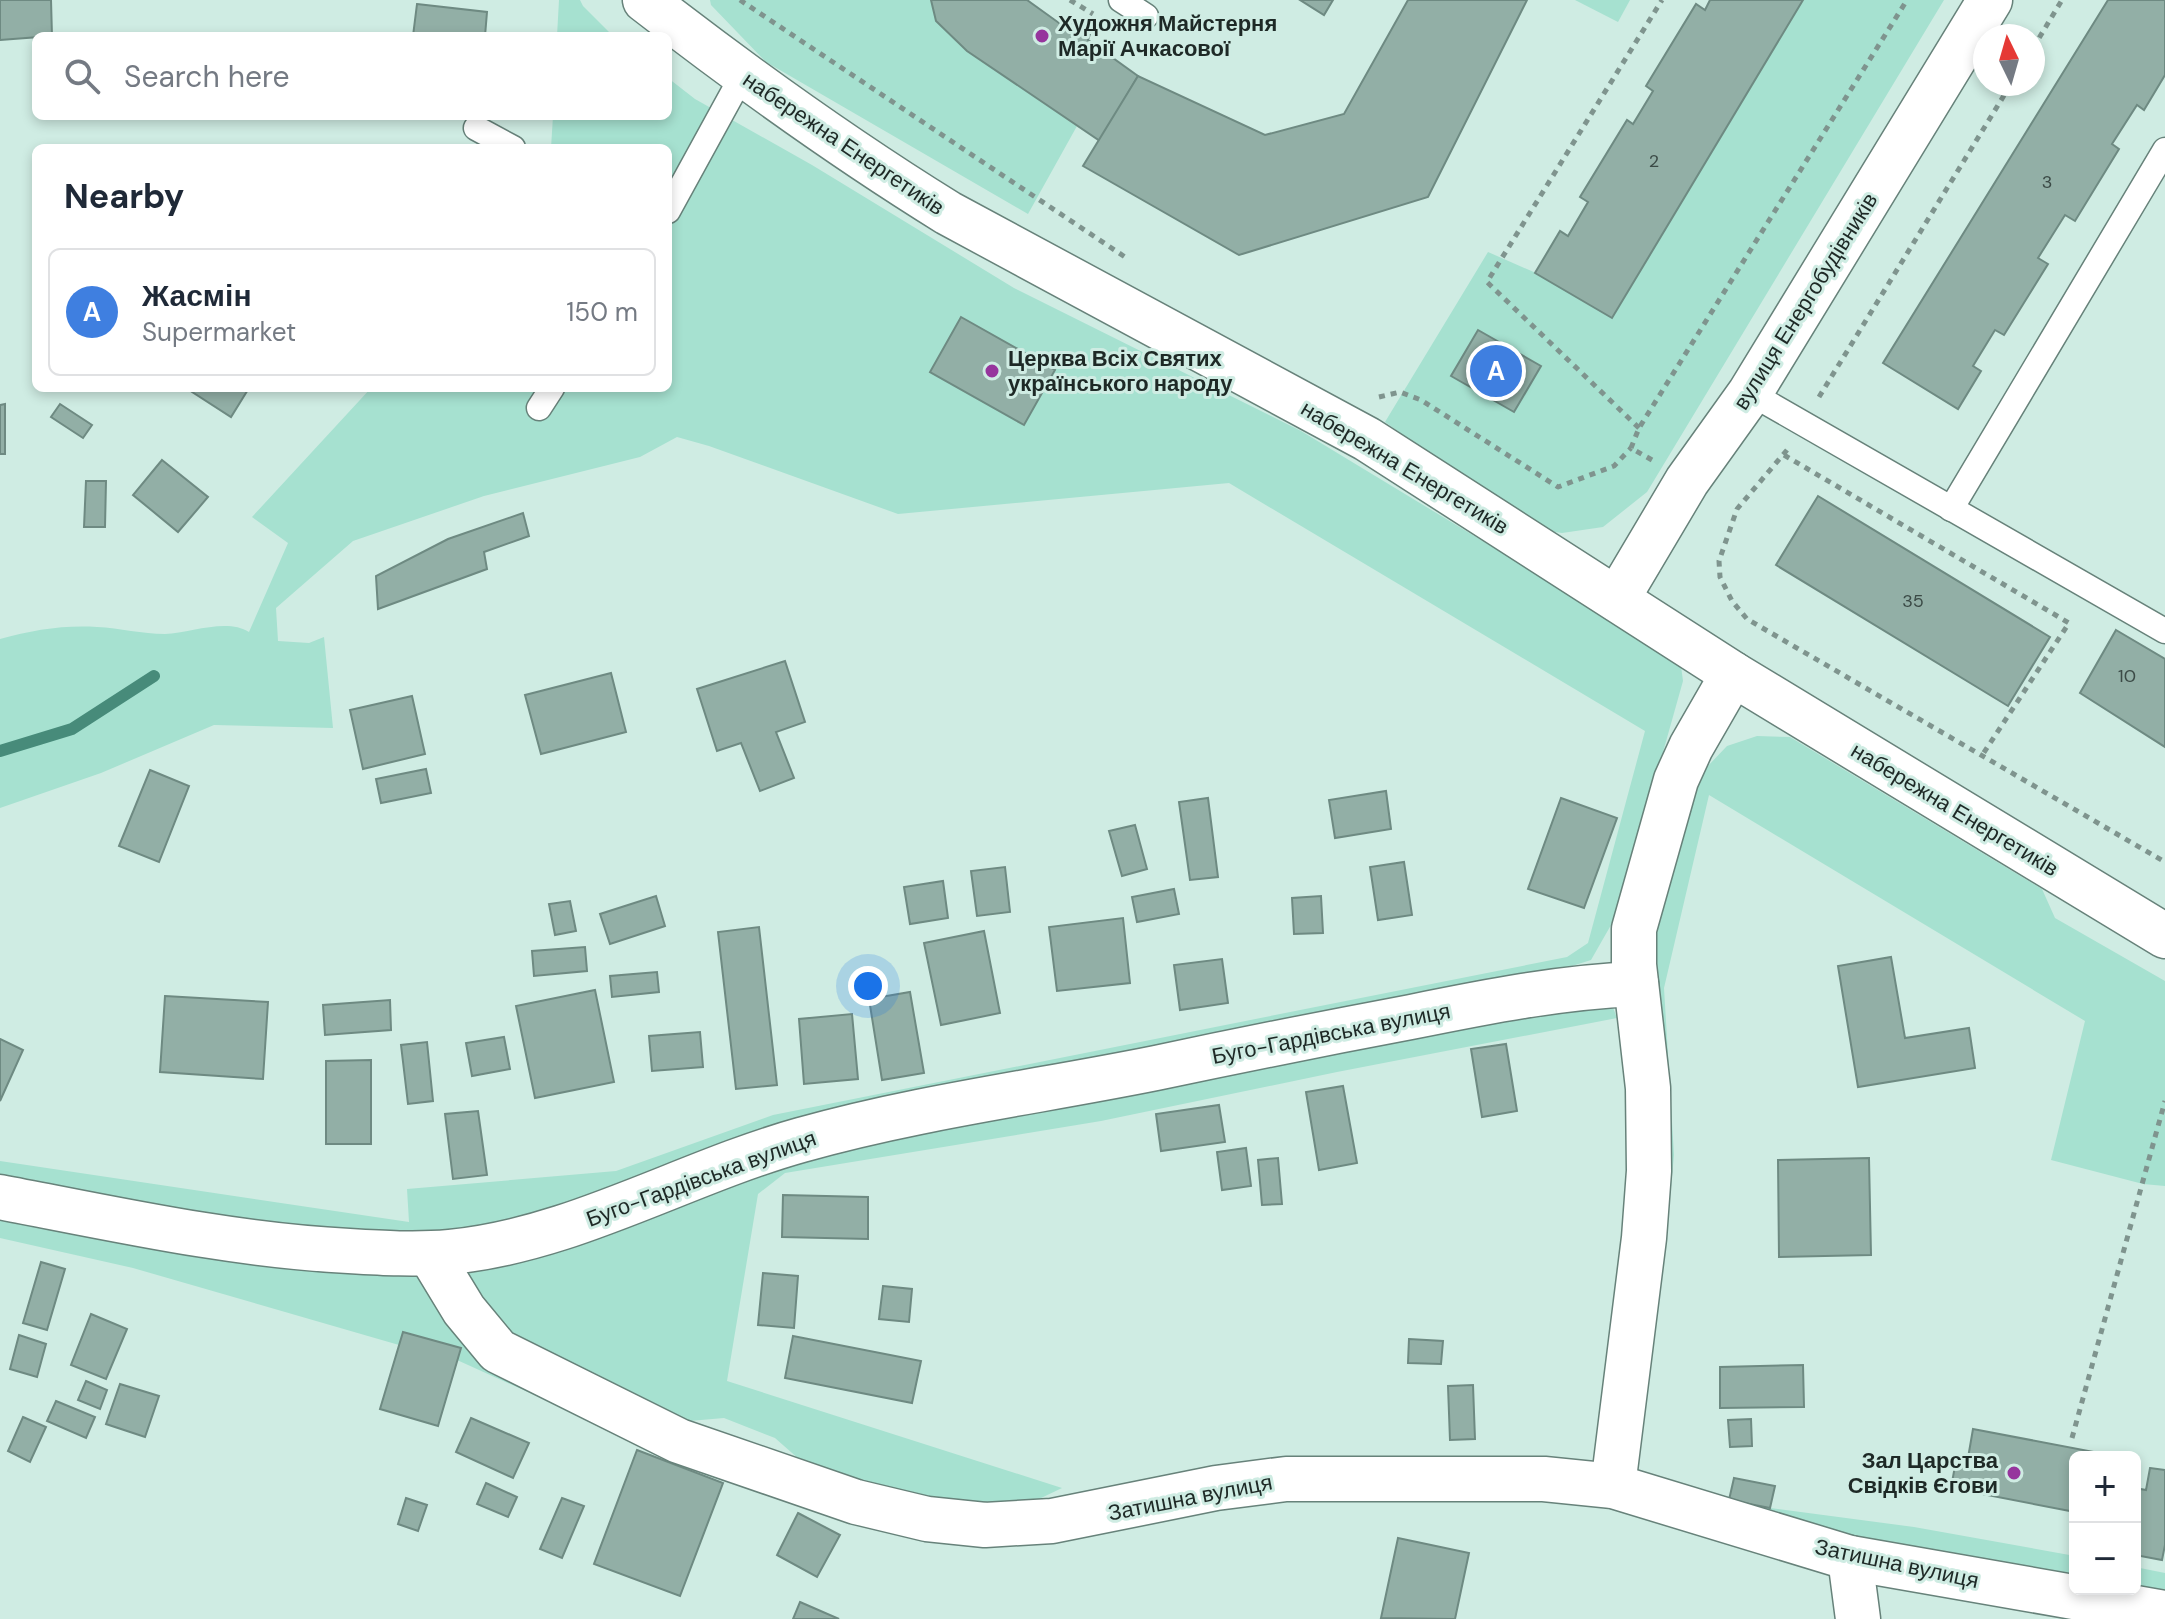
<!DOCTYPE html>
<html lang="en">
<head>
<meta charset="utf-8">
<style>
  :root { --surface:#fff; --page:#f6f6f7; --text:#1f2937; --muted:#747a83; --line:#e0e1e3; --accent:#b45309 }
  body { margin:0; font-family:"DM Sans",sans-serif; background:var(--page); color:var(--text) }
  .controls { position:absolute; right:24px; bottom:24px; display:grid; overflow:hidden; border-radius:12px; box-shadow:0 4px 12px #0003 }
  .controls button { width:72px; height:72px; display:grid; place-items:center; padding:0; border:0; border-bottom:2px solid var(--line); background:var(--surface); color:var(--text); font:40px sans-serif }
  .compass { position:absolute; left:1973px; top:24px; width:72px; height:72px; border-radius:50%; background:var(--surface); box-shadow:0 4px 12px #0003; rotate:355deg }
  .you { position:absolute; left:868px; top:986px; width:28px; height:28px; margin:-20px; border:6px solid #fff; border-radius:50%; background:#1a73e8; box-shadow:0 0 0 12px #1a73e833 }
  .badge { display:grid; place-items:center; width:52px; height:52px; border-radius:50%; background:var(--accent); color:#fff; font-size:26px; font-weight:700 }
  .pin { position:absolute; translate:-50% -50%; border:4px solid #fff; box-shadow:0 2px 8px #0006 }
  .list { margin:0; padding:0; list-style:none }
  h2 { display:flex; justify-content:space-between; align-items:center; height:104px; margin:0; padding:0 32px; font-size:34px }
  h2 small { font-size:26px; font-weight:400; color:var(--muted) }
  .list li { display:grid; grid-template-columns:52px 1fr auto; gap:24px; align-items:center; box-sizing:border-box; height:128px; margin:0 16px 16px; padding:0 16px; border:2px solid var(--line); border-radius:12px }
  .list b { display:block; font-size:30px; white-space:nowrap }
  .list p { margin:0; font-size:26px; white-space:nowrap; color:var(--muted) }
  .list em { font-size:26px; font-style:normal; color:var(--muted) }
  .icon { flex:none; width:44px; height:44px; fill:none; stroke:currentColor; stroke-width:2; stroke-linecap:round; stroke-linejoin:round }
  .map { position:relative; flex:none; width:2165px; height:1619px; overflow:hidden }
  .search { position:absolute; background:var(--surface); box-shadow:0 4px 12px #0003; left:32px; top:32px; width:640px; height:88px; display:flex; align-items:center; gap:20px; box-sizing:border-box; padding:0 28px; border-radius:12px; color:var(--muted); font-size:30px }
  .panel { position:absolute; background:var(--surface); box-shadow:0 4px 12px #0003; left:32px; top:144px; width:640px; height:248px; border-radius:12px }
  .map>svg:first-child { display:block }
  .green { fill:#a6e1d0 }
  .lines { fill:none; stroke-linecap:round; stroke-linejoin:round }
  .stream { stroke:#478b7a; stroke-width:12 }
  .building { fill:#92afa6; stroke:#6e8a82; stroke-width:2 }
  .service-casing { stroke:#67827a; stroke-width:27 }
  .minor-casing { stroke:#67827a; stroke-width:47 }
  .tertiary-casing { stroke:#67827a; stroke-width:47 }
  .path { stroke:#7f948e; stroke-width:5; stroke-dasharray:6 6; stroke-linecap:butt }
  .service { stroke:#fff; stroke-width:24 }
  .minor { stroke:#fff; stroke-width:44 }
  .tertiary { stroke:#fff; stroke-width:44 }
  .poi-dot { fill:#96359d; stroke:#cfece3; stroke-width:3 }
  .labels { text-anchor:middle; stroke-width:6; stroke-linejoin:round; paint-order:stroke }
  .number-label { font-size:18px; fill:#3b4a46 }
  .poi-label { font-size:22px; font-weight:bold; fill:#1e2926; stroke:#cfece3; text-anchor:start }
  .street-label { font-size:22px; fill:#1e2926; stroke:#cfece3 }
</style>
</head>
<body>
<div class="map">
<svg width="2165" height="1619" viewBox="0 0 2165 1619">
  <rect width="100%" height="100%" fill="#cfece3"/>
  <!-- green -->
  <g class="green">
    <path d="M559,0H580L583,6L613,36H557Z"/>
    <path d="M710,0H931L936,21L967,51L1077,126L1028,214L766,62L711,5Z"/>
    <path d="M1575,0H1630L1618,22Z"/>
    <path d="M1803,0H1944L1647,492L1603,527L1562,533L1534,529L1385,422L1488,252L1536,273L1612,318Z"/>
    <path d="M668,78L695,99L812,165L1014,288L1301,431L1641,637L1681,666L1683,681L1629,873L1611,925L1591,960L1553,972L651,1186L492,1227L410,1237H331L0,1180V1161L409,1222L407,1189L616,1171L773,1115L1567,957L1588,943L1645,731L1229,483L898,514L709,446L677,437L640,457L484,496L353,541L276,608L278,641L309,643L324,637L333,728L214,725L101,773L0,808V639C33,630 63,625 97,627C120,628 142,634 165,634C190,633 227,618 249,632L288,543L252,517L371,388H668V148H551L553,116H668Z"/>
    <path d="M1757,736L1790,737L2042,889L2055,918L2165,981V1186L2143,1184L2051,1160L2085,1021L1709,795L1664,988L1674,1155L1667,1230L1653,996L1656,921L1690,795L1706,768L1727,746Z"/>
    <path d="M1609,997L1617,1018L1337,1072L1101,1121L785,1173L758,1194L727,1381L1062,1488L997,1519L907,1510L800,1460L775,1438L724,1418L678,1422L623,1435L457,1360L460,1348L403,1332L399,1345L133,1268L0,1238V1211L340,1265L824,1147Z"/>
    <path d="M1729,1500L1770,1508L1914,1527L2075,1556V1587L1904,1555Z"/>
    <path d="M2135,1567L2165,1573V1602L2135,1589Z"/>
  </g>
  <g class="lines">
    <!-- stream -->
    <path class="stream" d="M0,751L72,729L154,676"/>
  </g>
  <!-- building -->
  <g class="building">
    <path d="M0,0H51L52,36L0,40Z"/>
    <path d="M931,0H1027L1059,23L1063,18L1090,34L1088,40L1138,76L1100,141L967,51L936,21Z"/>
    <path d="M1300,0H1333L1324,15Z"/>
    <path d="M1408,0H1527L1428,197L1239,255L1083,166L1138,76L1265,135L1344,114Z"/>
    <path d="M1710,0H1803L1612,318L1535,273L1560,231L1568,236L1588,202L1580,197L1627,120L1633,124L1653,91L1646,86L1696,4L1705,10Z"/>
    <path d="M2108,0H2165V75L2144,110L2137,105L2112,144L2119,149L2075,221L2065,215L2038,258L2048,264L2004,335L1995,330L1973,366L1981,371L1958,409L1883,363Z"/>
    <path d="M417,4L487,12L485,36H413Z"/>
    <path d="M961,317L1055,370L1024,425L930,372Z"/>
    <path d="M1478,330L1541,366L1514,412L1451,376Z"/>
    <path d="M186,388H249L231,417Z"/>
    <path d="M5,404V454H0V405Z"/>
    <path d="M60,404L92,425L83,438L51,417Z"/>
    <path d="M162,460L208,497L178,532L133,495Z"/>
    <path d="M86,481H106L105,527H84Z"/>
    <path d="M1818,496L2050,637L2008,706L1776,565Z"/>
    <path d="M523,513L529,536L484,552L487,569L378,609L376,576L448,539Z"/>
    <path d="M2116,630L2165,659V747L2080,693Z"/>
    <path d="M785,661L805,722L776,732L794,778L760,791L741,743L717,751L697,689Z"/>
    <path d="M611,673L626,732L541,754L525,695Z"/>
    <path d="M412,696L425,754L363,769L350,710Z"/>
    <path d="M426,769L431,793L381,803L376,779Z"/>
    <path d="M150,770L189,786L159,862L119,846Z"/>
    <path d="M1386,791L1391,829L1335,838L1329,800Z"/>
    <path d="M1208,798L1218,877L1190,880L1179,802Z"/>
    <path d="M1561,798L1617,818L1584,908L1528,889Z"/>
    <path d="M1135,825L1147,869L1122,876L1109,831Z"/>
    <path d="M1404,862L1412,915L1378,920L1370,867Z"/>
    <path d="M1005,867L1010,912L977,916L971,871Z"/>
    <path d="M943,881L948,918L910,924L904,887Z"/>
    <path d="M1174,889L1179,914L1137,922L1132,897Z"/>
    <path d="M656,896L665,926L610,944L600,914Z"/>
    <path d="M1321,896L1323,933L1294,934L1292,898Z"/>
    <path d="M570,901L576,931L555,935L549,904Z"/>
    <path d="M1123,918L1130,983L1057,991L1049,927Z"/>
    <path d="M759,927L777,1085L736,1089L718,932Z"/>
    <path d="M984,931L1000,1013L941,1025L924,943Z"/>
    <path d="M585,947L587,971L534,976L532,951Z"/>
    <path d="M1891,957L1905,1038L1969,1028L1975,1068L1858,1087L1838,966Z"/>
    <path d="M1222,959L1228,1003L1180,1010L1174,965Z"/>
    <path d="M657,972L659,992L612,997L610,976Z"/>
    <path d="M595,990L614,1082L535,1098L516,1006Z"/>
    <path d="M910,992L924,1073L882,1080L869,999Z"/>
    <path d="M165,996L268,1002L263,1079L160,1072Z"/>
    <path d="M390,1000L391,1030L325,1035L323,1005Z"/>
    <path d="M852,1014L858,1079L804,1084L799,1019Z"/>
    <path d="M700,1032L703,1067L652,1071L649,1036Z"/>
    <path d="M504,1037L510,1069L472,1076L466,1043Z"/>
    <path d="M0,1039L23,1050L0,1101Z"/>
    <path d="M427,1042L433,1101L408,1104L401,1045Z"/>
    <path d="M1506,1044L1517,1111L1482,1117L1471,1049Z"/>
    <path d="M371,1060V1144H326V1061Z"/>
    <path d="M1343,1086L1357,1163L1319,1170L1306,1092Z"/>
    <path d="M1219,1105L1225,1142L1161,1151L1156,1114Z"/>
    <path d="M478,1111L487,1175L453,1179L445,1114Z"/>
    <path d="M1246,1148L1251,1186L1222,1190L1217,1152Z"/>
    <path d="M1278,1158L1282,1204L1262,1205L1258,1160Z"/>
    <path d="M1869,1158L1871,1255L1779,1257L1778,1160Z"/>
    <path d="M783,1195L868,1197V1239L782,1237Z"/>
    <path d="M41,1262L65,1269L47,1330L23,1323Z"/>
    <path d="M763,1273L798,1276L794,1328L758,1325Z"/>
    <path d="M883,1286L912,1289L909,1322L879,1319Z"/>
    <path d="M91,1314L127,1329L106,1379L71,1365Z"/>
    <path d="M403,1332L461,1348L438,1426L380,1409Z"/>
    <path d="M19,1335L46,1344L37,1377L10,1369Z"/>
    <path d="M793,1336L921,1361L912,1403L785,1378Z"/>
    <path d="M1409,1339L1443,1341L1441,1364L1408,1363Z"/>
    <path d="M1803,1365L1804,1407L1720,1408V1367Z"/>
    <path d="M86,1381L107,1390L100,1409L78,1400Z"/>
    <path d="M120,1384L159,1396L145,1437L106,1424Z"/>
    <path d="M1473,1385L1475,1439L1450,1440L1448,1386Z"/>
    <path d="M56,1401L95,1417L86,1438L47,1421Z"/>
    <path d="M23,1417L46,1427L30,1462L8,1451Z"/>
    <path d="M471,1418L529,1443L513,1478L456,1452Z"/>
    <path d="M1751,1419L1752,1446L1730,1447L1728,1420Z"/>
    <path d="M1973,1429L2099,1453L2098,1457H2075V1512L1951,1488L1957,1455L1968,1458Z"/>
    <path d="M637,1450L723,1483L680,1596L594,1564Z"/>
    <path d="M2150,1468L2165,1470V1545L2162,1560L2135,1555V1488L2146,1490Z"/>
    <path d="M1734,1478L1775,1486L1770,1508L1729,1500Z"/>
    <path d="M486,1483L517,1497L508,1517L477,1504Z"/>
    <path d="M406,1498L427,1505L418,1531L398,1524Z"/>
    <path d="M562,1498L584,1506L562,1558L540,1549Z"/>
    <path d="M798,1513L840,1535L817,1577L777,1555Z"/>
    <path d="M1398,1538L1469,1553L1455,1619L1381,1618Z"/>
    <path d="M800,1602L839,1619H793Z"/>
  </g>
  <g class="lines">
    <defs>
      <g id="service">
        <path d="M1121,0L1146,16"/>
        <path d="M476,128L513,148"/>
        <path d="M668,211L742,76"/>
        <path d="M1750,393L2165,631"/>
        <path d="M539,408L552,388"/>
        <path d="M1951,509L2165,150"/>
      </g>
      <g id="minor">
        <path d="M1617,599L1687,481L1750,393L1990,0"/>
        <path d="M0,1197C115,1219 231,1245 349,1251C382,1253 416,1255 450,1252C573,1240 683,1173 801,1140C918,1107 1037,1092 1156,1068C1241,1050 1326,1033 1411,1017C1485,1002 1560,987 1636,984"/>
        <path d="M430,1254L464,1310L498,1351L679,1441L856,1502L927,1519L985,1525L1052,1521L1216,1488L1286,1479H1544L1613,1486L1850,1558L2165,1613"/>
        <path d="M1613,1486L1644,1238L1649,1171L1648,1088L1634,965V929L1676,780L1691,747L1733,674"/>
        <path d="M1850,1558L1858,1619"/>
      </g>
      <path id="tertiary" d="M645,0C743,76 843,148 948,213L1367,439L1733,674L2165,936"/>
    </defs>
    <!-- service casing -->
    <use href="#service" class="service-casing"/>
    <!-- minor casing -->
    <use href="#minor" class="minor-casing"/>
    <!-- tertiary casing -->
    <use href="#tertiary" class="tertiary-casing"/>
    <!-- path -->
    <g class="path">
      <path d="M740,0L1125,257"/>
      <path d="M1070,0L1093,14"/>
      <path d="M2033,48L2062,0"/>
      <path d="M1379,397L1400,392L1421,400L1558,487L1614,466L1631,448"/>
      <path d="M1819,397L2011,84"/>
      <path d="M1639,428L1487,282L1662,0"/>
      <path d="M1787,450L1737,509L1719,561L1720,577L1732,601L1747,619L2165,862"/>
      <path d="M1784,455L2069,623L1981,757"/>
      <path d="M1652,460L1631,448L1639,428L1907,0"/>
      <path d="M2072,1438L2165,1101"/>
    </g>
    <!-- service -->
    <use href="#service" class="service"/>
    <!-- minor -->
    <use href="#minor" class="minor"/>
    <!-- tertiary -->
    <use href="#tertiary" class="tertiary"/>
  </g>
  <!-- markers -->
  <g class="poi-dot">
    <circle cx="1042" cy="36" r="8"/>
    <circle cx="992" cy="371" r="8"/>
    <circle cx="2014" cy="1473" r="8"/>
  </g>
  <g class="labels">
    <!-- number labels -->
    <g class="number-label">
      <text x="1654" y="167">2</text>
      <text x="2047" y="188">3</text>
      <text x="1913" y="607">35</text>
      <text x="2127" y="682">10</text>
    </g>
    <!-- poi labels -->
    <g class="poi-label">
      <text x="1058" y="31">Художня Майстерня<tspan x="1058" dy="25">Марії Ачкасової</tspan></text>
      <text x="1008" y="366">Церква Всіх Святих<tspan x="1008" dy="25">українського народу</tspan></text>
      <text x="1998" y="1468" text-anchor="end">Зал Царства<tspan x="1998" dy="25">Свідків Єгови</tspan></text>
    </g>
    <!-- street labels -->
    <g class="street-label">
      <text transform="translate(844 143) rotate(34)" y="8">набережна Енергетиків</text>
      <text transform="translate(1805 301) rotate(-58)" y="8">вулиця Енергобудівників</text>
      <text transform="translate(1405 467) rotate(31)" y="8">набережна Енергетиків</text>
      <text transform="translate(1955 809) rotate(31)" y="8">набережна Енергетиків</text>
      <text transform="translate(1331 1033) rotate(-11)" y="8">Буго-Гардівська вулиця</text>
      <text transform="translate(701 1178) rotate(-20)" y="8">Буго-Гардівська вулиця</text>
      <text transform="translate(1190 1497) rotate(-11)" y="8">Затишна вулиця</text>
      <text transform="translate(1897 1563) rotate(12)" y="8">Затишна вулиця</text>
    </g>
  </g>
</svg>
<div class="controls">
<button>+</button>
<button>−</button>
</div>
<svg class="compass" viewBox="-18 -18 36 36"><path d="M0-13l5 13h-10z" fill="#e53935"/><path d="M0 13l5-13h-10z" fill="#747a83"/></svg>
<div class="you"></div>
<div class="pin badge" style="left:1496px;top:371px;background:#3f7fe0">A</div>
<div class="search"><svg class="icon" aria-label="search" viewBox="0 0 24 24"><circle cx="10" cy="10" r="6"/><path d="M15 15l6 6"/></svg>Search here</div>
<section class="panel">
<h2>Nearby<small></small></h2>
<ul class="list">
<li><span class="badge" style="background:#3f7fe0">A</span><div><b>Жасмін</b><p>Supermarket</p></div><em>150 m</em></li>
</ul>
</section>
</div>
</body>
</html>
